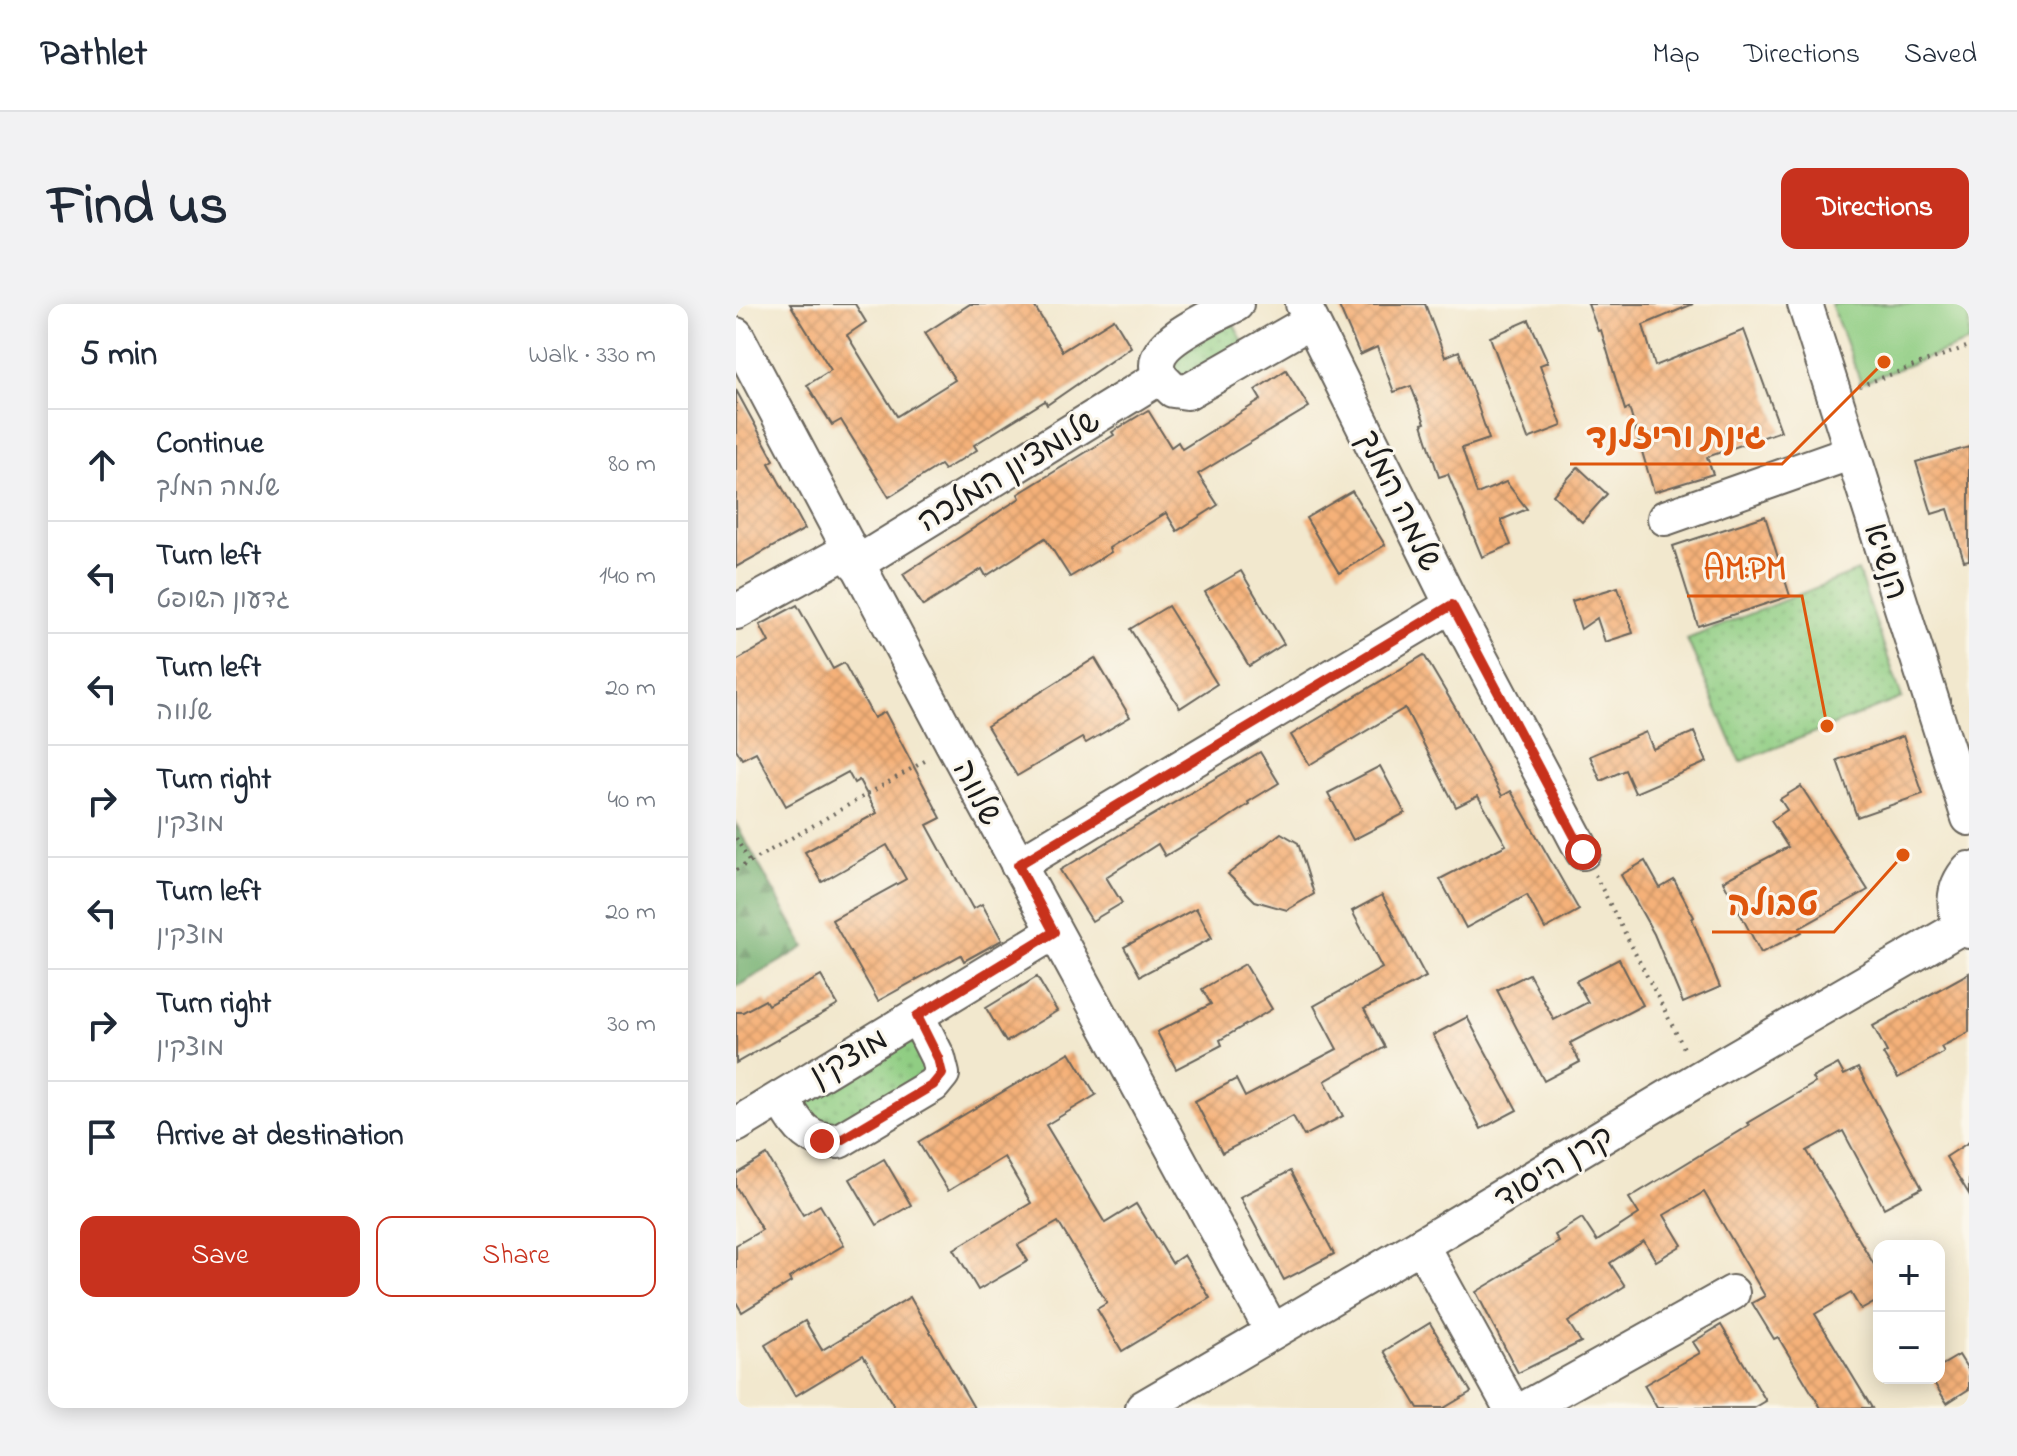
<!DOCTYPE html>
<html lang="en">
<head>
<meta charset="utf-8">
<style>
  :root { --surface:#fff; --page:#f2f2f3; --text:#1f2937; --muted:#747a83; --line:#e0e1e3; --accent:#c8321e }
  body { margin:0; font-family:"Indie Flower","Playpen Sans Hebrew",sans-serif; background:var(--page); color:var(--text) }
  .controls { position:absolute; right:24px; bottom:24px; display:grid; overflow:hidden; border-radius:16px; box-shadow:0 4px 20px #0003 }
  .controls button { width:72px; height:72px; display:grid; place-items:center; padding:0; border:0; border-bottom:2px solid var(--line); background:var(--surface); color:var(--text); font:40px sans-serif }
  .stop { position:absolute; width:24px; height:24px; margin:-18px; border:6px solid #c8321e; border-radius:50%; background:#fff }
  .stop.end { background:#c8321e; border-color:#fff; box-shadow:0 2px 8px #0008 }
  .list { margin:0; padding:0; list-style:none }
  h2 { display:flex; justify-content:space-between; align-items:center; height:104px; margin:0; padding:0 32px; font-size:34px }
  h2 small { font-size:26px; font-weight:400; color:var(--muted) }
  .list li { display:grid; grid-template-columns:52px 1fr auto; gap:24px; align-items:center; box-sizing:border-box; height:112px; padding:0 32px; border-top:2px solid var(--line) }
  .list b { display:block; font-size:30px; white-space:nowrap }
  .list p { margin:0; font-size:26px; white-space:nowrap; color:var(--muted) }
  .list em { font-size:26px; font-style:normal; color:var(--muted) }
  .actions { display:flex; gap:16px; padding:24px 32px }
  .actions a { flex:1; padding:18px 0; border:2px solid var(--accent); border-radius:16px; text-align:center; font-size:28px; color:var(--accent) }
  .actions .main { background:var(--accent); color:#fff }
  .icon { flex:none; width:44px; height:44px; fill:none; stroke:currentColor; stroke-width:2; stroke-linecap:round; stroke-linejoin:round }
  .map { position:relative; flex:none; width:1233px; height:1104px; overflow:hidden; border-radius:16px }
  header { display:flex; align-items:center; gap:48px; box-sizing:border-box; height:112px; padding:0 40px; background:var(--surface); border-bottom:2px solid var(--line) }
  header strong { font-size:38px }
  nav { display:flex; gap:44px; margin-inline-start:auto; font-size:28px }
  .intro { display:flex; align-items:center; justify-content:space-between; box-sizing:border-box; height:192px; padding:0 48px }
  h1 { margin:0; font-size:56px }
  .button { padding:20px 36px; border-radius:16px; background:var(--accent); color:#fff; font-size:28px; font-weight:700 }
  main { display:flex; gap:48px; padding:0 48px }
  aside { flex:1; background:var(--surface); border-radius:16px; box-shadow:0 4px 20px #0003 }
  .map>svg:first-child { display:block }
  .grass { fill:url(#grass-dots); stroke:#567450; stroke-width:2 }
  .forest { fill:url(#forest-firs); stroke:#486646; stroke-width:2 }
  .park { fill:#90cd83; stroke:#567450; stroke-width:2 }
  .building { fill:url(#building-cross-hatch) }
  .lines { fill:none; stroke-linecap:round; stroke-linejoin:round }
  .minor-casing { stroke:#67635a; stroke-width:38 }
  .path { stroke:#67635a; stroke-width:4; stroke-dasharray:2 6; stroke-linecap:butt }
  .minor { stroke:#fff; stroke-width:34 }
  .route { stroke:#c8321e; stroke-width:10 }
  .labels { text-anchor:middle; stroke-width:6; stroke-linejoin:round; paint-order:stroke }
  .street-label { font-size:32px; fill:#1c1c1c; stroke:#fbf7ec }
  .leader { fill:none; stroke:#de560d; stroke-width:3 }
  .callout-dot { fill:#de560d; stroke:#fbf7ec; stroke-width:3 }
  .callout-label { font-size:34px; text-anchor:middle; font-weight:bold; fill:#de560d; stroke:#fbf7ec; stroke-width:6; stroke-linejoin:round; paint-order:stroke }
</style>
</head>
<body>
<header>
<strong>Pathlet</strong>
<nav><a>Map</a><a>Directions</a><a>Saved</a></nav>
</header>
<div class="intro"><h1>Find us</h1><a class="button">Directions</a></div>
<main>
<aside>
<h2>5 min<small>Walk · 330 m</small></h2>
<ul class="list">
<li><svg class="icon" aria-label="ahead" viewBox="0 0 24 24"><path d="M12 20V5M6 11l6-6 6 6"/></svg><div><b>Continue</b><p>שלמה המלך</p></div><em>80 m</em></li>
<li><svg class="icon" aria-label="left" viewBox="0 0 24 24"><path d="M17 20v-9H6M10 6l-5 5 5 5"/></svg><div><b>Turn left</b><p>גדעון השופט</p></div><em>140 m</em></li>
<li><svg class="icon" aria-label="left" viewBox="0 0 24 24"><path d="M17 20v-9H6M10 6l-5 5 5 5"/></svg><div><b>Turn left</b><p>שלווה</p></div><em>20 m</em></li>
<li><svg class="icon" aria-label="right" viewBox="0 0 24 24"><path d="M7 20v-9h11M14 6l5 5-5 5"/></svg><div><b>Turn right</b><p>מוצקין</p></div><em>40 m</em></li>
<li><svg class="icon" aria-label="left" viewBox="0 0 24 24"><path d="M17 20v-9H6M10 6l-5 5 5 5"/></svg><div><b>Turn left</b><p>מוצקין</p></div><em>20 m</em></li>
<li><svg class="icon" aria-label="right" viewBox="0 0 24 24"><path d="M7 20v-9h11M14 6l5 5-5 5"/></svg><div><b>Turn right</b><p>מוצקין</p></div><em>30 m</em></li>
<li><svg class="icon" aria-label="arrive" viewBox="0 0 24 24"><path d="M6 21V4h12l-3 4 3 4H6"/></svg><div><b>Arrive at destination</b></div></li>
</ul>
<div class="actions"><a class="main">Save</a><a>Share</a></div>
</aside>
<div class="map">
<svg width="1233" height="1104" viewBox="0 0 1233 1104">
  <defs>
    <pattern id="grass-dots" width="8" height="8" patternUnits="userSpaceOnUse" patternTransform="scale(2)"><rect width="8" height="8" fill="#90cd83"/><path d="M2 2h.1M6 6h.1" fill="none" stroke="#7caf71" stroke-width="1.8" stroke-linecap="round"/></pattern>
    <pattern id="forest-firs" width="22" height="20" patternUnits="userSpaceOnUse" patternTransform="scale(2)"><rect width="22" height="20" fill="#74b071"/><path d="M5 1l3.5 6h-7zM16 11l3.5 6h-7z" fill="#5e8e5c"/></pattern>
    <pattern id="building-cross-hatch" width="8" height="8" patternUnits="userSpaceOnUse" patternTransform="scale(2)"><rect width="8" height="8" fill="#f5b179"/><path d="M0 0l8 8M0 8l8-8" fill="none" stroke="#d19868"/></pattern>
  </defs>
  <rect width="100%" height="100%" fill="#fbf7ec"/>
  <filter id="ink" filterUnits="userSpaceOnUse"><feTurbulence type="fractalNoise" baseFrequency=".0125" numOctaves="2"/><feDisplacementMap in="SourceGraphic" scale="16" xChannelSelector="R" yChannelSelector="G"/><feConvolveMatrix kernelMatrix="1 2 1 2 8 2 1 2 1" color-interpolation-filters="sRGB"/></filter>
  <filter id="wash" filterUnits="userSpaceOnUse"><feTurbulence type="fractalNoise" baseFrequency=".006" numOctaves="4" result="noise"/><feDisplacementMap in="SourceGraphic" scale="32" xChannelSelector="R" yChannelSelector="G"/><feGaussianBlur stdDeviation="1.8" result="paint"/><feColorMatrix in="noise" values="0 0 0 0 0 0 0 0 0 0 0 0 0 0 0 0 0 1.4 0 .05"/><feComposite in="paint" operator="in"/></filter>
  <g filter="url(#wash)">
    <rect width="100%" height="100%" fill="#f2e8ce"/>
    <!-- grass -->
    <g class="grass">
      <path d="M497,19L509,41L447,72L435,63L441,49Z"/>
      <path d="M1122,267L1166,394L1004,458L951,335Z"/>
      <path d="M168,734L181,741L196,767L107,826L82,821L68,803L69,791Z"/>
    </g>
    <!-- forest -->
    <path class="forest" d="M0,520L69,643L0,683Z"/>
    <!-- park -->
    <path class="park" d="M1095,0H1233V38L1125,79Z"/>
    <g id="blocks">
      <!-- building -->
      <g class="building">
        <path d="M54,0H119L130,18L111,31L161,112L219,76L189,29L234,0H297L326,47L378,15L395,43L311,101L309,97L238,141L241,146L208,166L204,161L153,193L105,116L96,121L71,81L95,66Z"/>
        <path d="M602,0H689L709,53L723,47L753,135L726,144L741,190L770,178L791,205L765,216L775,241L746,253L712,170L703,173L686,120L689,119L675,82L658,88L641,43L624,51Z"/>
        <path d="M852,0H957L907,21L919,62L1008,26L1045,127L971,153L977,170L918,188L893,104L889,106L865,26L862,27Z"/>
        <path d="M793,16L812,58L804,61L826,122L792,135L754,33Z"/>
        <path d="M550,66L573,103L462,170L482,201L441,227L430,209L373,244L375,248L334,273L309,234L250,272L246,265L187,302L167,270L284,194L282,190L378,131L376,128L412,106L435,143L442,138L446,145L525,96L519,86Z"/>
        <path d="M0,86L38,156L33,159L69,225L0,263Z"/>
        <path d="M1233,143V256L1228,257L1212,205L1196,210L1180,158Z"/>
        <path d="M842,163L871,190L846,218L817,191Z"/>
        <path d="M616,187L649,241L603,269L570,214Z"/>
        <path d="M1029,212L1054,292L962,322L937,242Z"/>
        <path d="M505,267L548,340L513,362L469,288Z"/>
        <path d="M882,283L897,329L869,338L861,314L845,325L836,297Z"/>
        <path d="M61,301L97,365L108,359L138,414L149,408L205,514L191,521L237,605L246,600L266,636L228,657L225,651L142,697L96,616L170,575L151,541L86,578L69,548L141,509L123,476L118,479L112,468L50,502L20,448L6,455L0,445V357L33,338L24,321Z"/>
        <path d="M432,302L481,380L444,404L394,325Z"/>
        <path d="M688,351L720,405L766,492L775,487L843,606L809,625L791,591L730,624L704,575L770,541L742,492L720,503L669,404L573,461L555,431Z"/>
        <path d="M359,354L394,413L350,439L346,434L281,472L251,422Z"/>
        <path d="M910,428L917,445L958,428L971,458L899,489L889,466L865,477L854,452Z"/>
        <path d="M1167,432L1187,490L1121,513L1101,456Z"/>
        <path d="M524,448L543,479L512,498L513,500L484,519L429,552L422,540L370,573L386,599L356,617L324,566Z"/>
        <path d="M644,462L669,509L617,536L592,489Z"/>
        <path d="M1065,482L1132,586L1064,624L1066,628L1025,649L987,577L1052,543L1035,517L1051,506L1044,495Z"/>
        <path d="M545,529L562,539L578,590L551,606L519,597L492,570Z"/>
        <path d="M909,557L924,584L938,576L958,613L956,615L984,683L947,699L918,630L885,571Z"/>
        <path d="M646,591L690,673L628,705L649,743L589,777L607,812L568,832L557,812L486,849L459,797L500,775L509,793L601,745L578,702L646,664L616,607Z"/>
        <path d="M460,604L476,634L404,672L388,643Z"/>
        <path d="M883,655L907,701L834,739L844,758L808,777L761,686L793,670L818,716L852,698L840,677Z"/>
        <path d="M509,660L536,705L484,736L486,741L440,765L421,728L475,700L466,685Z"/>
        <path d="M1233,669V728L1205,743L1208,748L1162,774L1147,750L1151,748L1137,722Z"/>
        <path d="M85,672L102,701L0,759V708H7L29,696L32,701Z"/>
        <path d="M301,673L321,707L270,738L250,704Z"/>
        <path d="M731,713L781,806L745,825L697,731Z"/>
        <path d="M334,748L360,791L310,821L369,919L400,900L436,959L448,951L474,994L386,1047L361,1005L371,999L322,918L282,941L292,957L242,986L218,945L295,899L268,853L212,887L182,838Z"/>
        <path d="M1102,760L1108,771L1122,764L1186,884L1148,904L1107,827L1071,847L1143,969V996L1125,1006L1115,989L1079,1010L1136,1104H1085L1042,1033L1038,1035L1016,999L1029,992L968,888L928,911L946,941L920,957L908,937L874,959L889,982L832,1018L845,1038L782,1069L740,988L823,938L819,931L846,914L861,937L903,910L893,894L1013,821L1011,819L1079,779L1076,774Z"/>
        <path d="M1233,838V890L1210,853Z"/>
        <path d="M31,851L67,911L84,901L108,941L53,974L55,978L6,1008L0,998V941L26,926L0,883V870Z"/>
        <path d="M148,855L175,901L141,921L114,875Z"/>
        <path d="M554,867L598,950L548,976L504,893Z"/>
        <path d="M174,993L238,1104H159L127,1051L59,1092L29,1041L69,1017L86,1046Z"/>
        <path d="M694,1019L735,1088L708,1104H682L648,1047Z"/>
        <path d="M985,1021L1030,1097L1018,1104H921L908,1081L964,1049L957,1038Z"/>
        <path d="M1223,1051L1233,1067V1085L1211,1099L1195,1074H1203V1063Z"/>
      </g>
    </g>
  </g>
  <g filter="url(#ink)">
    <use href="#blocks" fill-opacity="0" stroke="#67635a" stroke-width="2"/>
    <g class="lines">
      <defs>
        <g id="minor">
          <path d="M567,0L716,301L847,548"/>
          <path d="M1069,0L1233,514"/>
          <path d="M0,31L217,440L536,1027"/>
          <path d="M424,73C423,69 421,65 421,61C421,35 480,11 500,0"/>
          <path d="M929,214L1116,148"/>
          <path d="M120,260L424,73L437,86L451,88L575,17"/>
          <path d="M0,308L113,246"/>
          <path d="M282,561L716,301"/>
          <path d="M1233,565C1217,583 1213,609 1233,627"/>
          <path d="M45,794C62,821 68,837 103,837L197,781L206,770L202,754L181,712"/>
          <path d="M0,821L318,628"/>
          <path d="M685,941L775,1104"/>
          <path d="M407,1104L685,941L964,774L1227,622"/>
          <path d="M790,1104L996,989"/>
        </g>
      </defs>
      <!-- minor casing -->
      <use href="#minor" class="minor-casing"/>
      <!-- path -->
      <g class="path">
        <path d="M1123,82L1233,42"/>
        <path d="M0,534L14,559"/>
        <path d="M0,566L194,454"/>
        <path d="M859,571L950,748"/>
      </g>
      <!-- minor -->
      <use href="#minor" class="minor"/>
    </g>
  </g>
  <g class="lines" filter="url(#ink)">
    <!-- route -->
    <path class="route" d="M86,837H103L197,781L206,770L202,754L181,712L318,628L282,561L716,301L847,548"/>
  </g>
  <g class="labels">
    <!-- street labels -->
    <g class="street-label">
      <text transform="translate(272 166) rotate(-31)" y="11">שלומציון המלכה</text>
      <text transform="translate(664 196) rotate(64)" y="11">שלמה המלך</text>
      <text transform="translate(1151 257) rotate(72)" y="11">הנשיא</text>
      <text transform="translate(242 488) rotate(62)" y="11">שלווה</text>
      <text transform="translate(112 752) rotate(-30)" y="11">מוצקין</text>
      <text transform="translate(817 862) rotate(-31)" y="11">קרן היסוד</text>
    </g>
  </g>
  <!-- callouts -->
  <path class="leader" d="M1148 58L1046 160H834M1091 422L1066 292H951M1167 551L1098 628H976"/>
  <g class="callout-dot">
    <circle cx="1148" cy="58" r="8"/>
    <circle cx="1091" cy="422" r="8"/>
    <circle cx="1167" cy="551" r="8"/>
  </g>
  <g class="callout-label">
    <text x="940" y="143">גינת וריזלנד</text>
    <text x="1009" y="275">AM:PM</text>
    <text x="1037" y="611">טבולה</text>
  </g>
</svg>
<div class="controls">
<button>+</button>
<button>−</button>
</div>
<div class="stop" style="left:847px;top:548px"></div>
<div class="stop end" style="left:86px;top:837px"></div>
</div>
</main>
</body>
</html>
